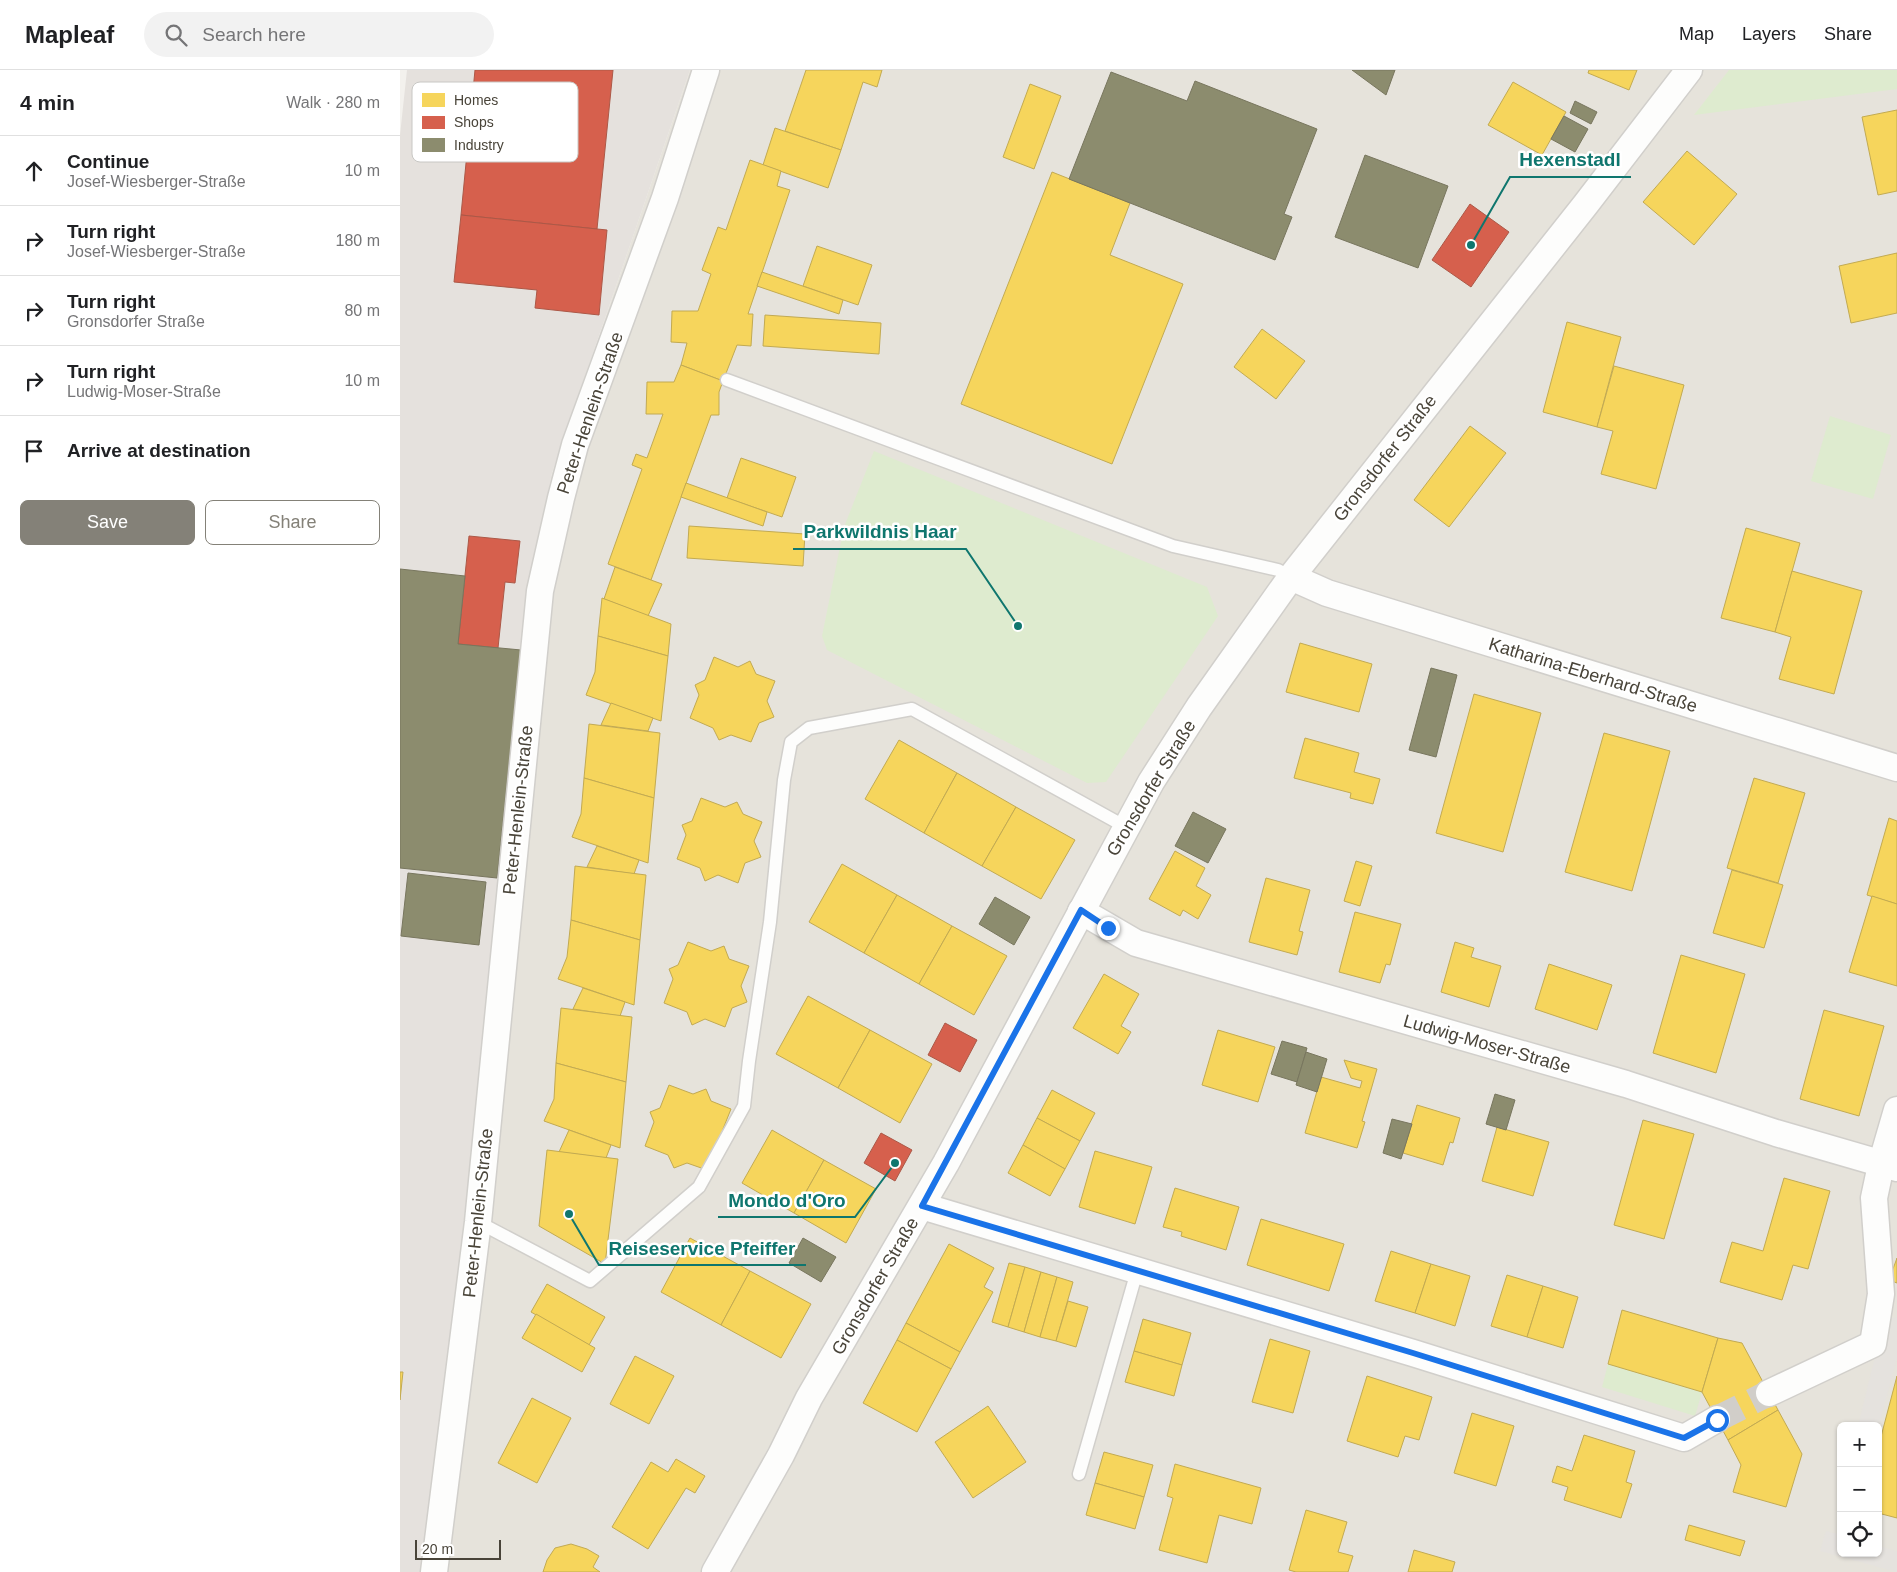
<!DOCTYPE html>
<html lang="en">
<head>
<meta charset="utf-8">
<style>
  :root { --surface:#fff; --page:#f2f2f2; --text:#202124; --muted:#757577; --line:#e0e0e0; --accent:#848178 }
  body { margin:0; font-family:Arial,sans-serif; background:var(--page); color:var(--text) }
  .controls { position:absolute; right:15px; bottom:15px; display:grid; overflow:hidden; border-radius:8px; box-shadow:0 1px 4px #0004 }
  .controls button { width:45px; height:45px; display:grid; place-items:center; padding:0; border:0; border-bottom:1px solid var(--line); background:var(--surface); color:var(--text); font:25px sans-serif }
  .scale { position:absolute; left:15px; bottom:12px; width:86px; box-sizing:border-box; padding-left:5px; border:2px solid #494439; border-top:0; font-size:14px; line-height:18px; white-space:nowrap; color:#494439; -webkit-text-stroke:4px #fff; paint-order:stroke }
  .stop { position:absolute; width:15px; height:15px; margin:-11px; border:4px solid #1a73e8; border-radius:50%; background:#fff }
  .stop.end { background:#1a73e8; border-color:#fff; box-shadow:0 1px 5px #0008 }
  .list { margin:0; padding:0; list-style:none }
  h2 { display:flex; justify-content:space-between; align-items:center; height:65px; margin:0; padding:0 20px; font-size:21px }
  h2 small { font-size:16px; font-weight:400; color:var(--muted) }
  .list li { display:grid; grid-template-columns:32px 1fr auto; gap:15px; align-items:center; box-sizing:border-box; height:70px; padding:0 20px; border-top:1px solid var(--line) }
  .list b { display:block; font-size:19px; white-space:nowrap }
  .list p { margin:0; font-size:16px; white-space:nowrap; color:var(--muted) }
  .list em { font-size:16px; font-style:normal; color:var(--muted) }
  .actions { display:flex; gap:10px; padding:15px 20px }
  .actions a { flex:1; padding:11px 0; border:1px solid var(--accent); border-radius:8px; text-align:center; font-size:18px; color:var(--accent) }
  .actions .main { background:var(--accent); color:#fff }
  .icon { flex:none; width:28px; height:28px; fill:none; stroke:currentColor; stroke-width:2; stroke-linecap:round; stroke-linejoin:round }
  .map { position:relative; flex:none; width:1497px; height:1502px; overflow:hidden }
  header { display:flex; align-items:center; gap:30px; box-sizing:border-box; height:70px; padding:0 25px; background:var(--surface); border-bottom:1px solid var(--line) }
  header strong { font-size:24px }
  nav { display:flex; gap:28px; margin-inline-start:auto; font-size:18px }
  .search { width:350px; height:45px; background:var(--page); display:flex; align-items:center; gap:12px; box-sizing:border-box; padding:0 18px; border-radius:28px; color:var(--muted); font-size:19px }
  main { display:flex }
  aside { flex:1; background:var(--surface) }
  .map>svg:first-child { display:block }
  .residential { fill:#e6e3db; fill-rule:evenodd }
  .industrial { fill:#e5e1dd }
  .green { fill:#deebcf }
  .parking { fill:#e5e2de }
  .homes { fill:#f6d55c; stroke:#c2aa52 }
  .shops { fill:#d6604d; stroke:#ac5847 }
  .industry { fill:#8c8c6e; stroke:#78765e }
  .lines { fill:none; stroke-linecap:round; stroke-linejoin:round }
  .street-tunnel { stroke:#d1cec9; stroke-width:26; stroke-dasharray:26 13; stroke-linecap:butt }
  .lane-casing { stroke:#d1cfcb; stroke-width:15 }
  .street-casing { stroke:#d1cfcb; stroke-width:29 }
  .lane { stroke:#fdfdfc; stroke-width:12 }
  .street { stroke:#fdfdfc; stroke-width:26 }
  .route { stroke:#1a73e8; stroke-width:6 }
  .labels { text-anchor:middle; stroke-width:5; stroke-linejoin:round; paint-order:stroke }
  .street-label { font-size:18px; fill:#494439; stroke:#fff }
  .key { fill:#fff; stroke:#c8c7c4; stroke-width:1 }
  .key-label { font-size:14px; fill:#494439 }
  .leader { fill:none; stroke:#0f766e; stroke-width:2 }
  .callout-dot { fill:#0f766e; stroke:#fff; stroke-width:2 }
  .callout-label { font-size:19px; text-anchor:middle; font-weight:bold; fill:#0f766e; stroke:#fff; stroke-width:5; stroke-linejoin:round; paint-order:stroke }
</style>
</head>
<body>
<header>
<strong>Mapleaf</strong>
<div class="search"><svg class="icon" aria-label="search" viewBox="0 0 24 24"><circle cx="10" cy="10" r="6"/><path d="M15 15l6 6"/></svg>Search here</div>
<nav><a>Map</a><a>Layers</a><a>Share</a></nav>
</header>
<main>
<aside>
<h2>4 min<small>Walk · 280 m</small></h2>
<ul class="list">
<li><svg class="icon" aria-label="ahead" viewBox="0 0 24 24"><path d="M12 20V5M6 11l6-6 6 6"/></svg><div><b>Continue</b><p>Josef-Wiesberger-Straße</p></div><em>10 m</em></li>
<li><svg class="icon" aria-label="right" viewBox="0 0 24 24"><path d="M7 20v-9h11M14 6l5 5-5 5"/></svg><div><b>Turn right</b><p>Josef-Wiesberger-Straße</p></div><em>180 m</em></li>
<li><svg class="icon" aria-label="right" viewBox="0 0 24 24"><path d="M7 20v-9h11M14 6l5 5-5 5"/></svg><div><b>Turn right</b><p>Gronsdorfer Straße</p></div><em>80 m</em></li>
<li><svg class="icon" aria-label="right" viewBox="0 0 24 24"><path d="M7 20v-9h11M14 6l5 5-5 5"/></svg><div><b>Turn right</b><p>Ludwig-Moser-Straße</p></div><em>10 m</em></li>
<li><svg class="icon" aria-label="arrive" viewBox="0 0 24 24"><path d="M6 21V4h12l-3 4 3 4H6"/></svg><div><b>Arrive at destination</b></div></li>
</ul>
<div class="actions"><a class="main">Save</a><a>Share</a></div>
</aside>
<div class="map">
<svg width="1497" height="1502" viewBox="0 0 1497 1502">
  <rect width="100%" height="100%" fill="#f3f1ed"/>
  <!-- residential -->
  <path class="residential" d="M290,0H1497V1502H30L130,512L152,403ZM1441,1356H1478V1483H1441Z"/>
  <!-- industrial -->
  <path class="industrial" d="M7,0H290L152,403L130,512L30,1502H0V65Z"/>
  <!-- green -->
  <g class="green">
    <path d="M1329,0H1497V19L1294,45Z"/>
    <path d="M1430,346L1491,365L1473,429L1411,411Z"/>
    <path d="M474,381L807,517L818,546L706,712L687,713L427,580L422,566L444,457Z"/>
    <path d="M1208,1294L1302,1322L1295,1346L1202,1317Z"/>
  </g>
  <!-- parking -->
  <g class="parking">
    <path d="M1497,1247V1288L1478,1359V1356H1458L1484,1250Z"/>
    <path d="M1426,1461L1441,1465V1483H1478V1476L1497,1481V1502L1420,1481Z"/>
  </g>
  <!-- homes -->
  <g class="homes">
    <path d="M406,0H482L477,17L463,12L441,80L385,61Z"/>
    <path d="M1189,0H1237L1229,20L1188,3Z"/>
    <path d="M1113,12L1166,42L1142,85L1088,55Z"/>
    <path d="M630,14L661,26L634,99L603,87Z"/>
    <path d="M1497,40V121L1478,125L1462,47Z"/>
    <path d="M375,58L441,80L428,118L363,95Z"/>
    <path d="M1287,81L1337,124L1294,175L1243,132Z"/>
    <path d="M350,90L381,101L377,116L390,120L348,244H353L351,276L337,275L323,311L281,295L287,273L271,272L272,241H298L311,204L302,200L318,157L326,160Z"/>
    <path d="M652,102L730,133L710,185L783,214L712,394L561,334Z"/>
    <path d="M417,176L472,195L458,235L403,216Z"/>
    <path d="M1497,183V243L1451,253L1439,196Z"/>
    <path d="M362,202L443,230L439,244L357,216Z"/>
    <path d="M365,245L481,253L479,284L363,276Z"/>
    <path d="M1167,252L1221,267L1197,357L1143,342Z"/>
    <path d="M862,259L905,291L876,329L834,297Z"/>
    <path d="M281,295L323,311L319,322V345H311L251,510L208,494L242,399L232,395L236,384L247,388L263,344H246L247,312H274Z"/>
    <path d="M1214,296L1284,315L1256,419L1201,404L1213,361L1197,357Z"/>
    <path d="M1070,356L1106,383L1049,457L1014,430Z"/>
    <path d="M341,388L396,407L382,447L327,428Z"/>
    <path d="M286,413L367,442L363,456L281,427Z"/>
    <path d="M289,456L405,464L403,496L287,488Z"/>
    <path d="M1346,458L1400,473L1375,562L1321,548Z"/>
    <path d="M215,497L262,514L248,546L204,529Z"/>
    <path d="M1392,501L1462,521L1434,624L1379,609L1391,567L1375,562Z"/>
    <path d="M202,528L271,554L268,586L198,566Z"/>
    <path d="M198,566L268,586L261,651L186,625L195,602Z"/>
    <path d="M900,573L972,594L959,642L886,622Z"/>
    <path d="M314,587L338,597L350,591L356,604L375,611L367,631L374,647L359,653L351,672L331,665L319,670L313,658L290,648L299,625L295,615L305,610Z"/>
    <path d="M1074,624L1141,643L1103,782L1036,763Z"/>
    <path d="M211,633L253,648L248,661L201,655Z"/>
    <path d="M189,654L260,663L254,728L184,708Z"/>
    <path d="M1204,663L1270,681L1232,821L1165,802Z"/>
    <path d="M905,668L959,683L954,702L980,709L973,734L950,728L951,723L894,708Z"/>
    <path d="M499,670L557,703L524,763L465,729Z"/>
    <path d="M557,703L616,737L582,796L524,763Z"/>
    <path d="M184,708L254,728L248,793L172,767L181,744Z"/>
    <path d="M1354,708L1405,723L1378,813L1327,798Z"/>
    <path d="M301,728L325,737L337,732L343,744L362,752L354,771L361,787L345,793L338,813L318,805L305,811L300,798L277,789L286,765L282,755L292,751Z"/>
    <path d="M616,737L675,770L641,829L582,796Z"/>
    <path d="M1489,748L1497,751V834L1467,825Z"/>
    <path d="M197,776L239,790L234,804L187,797Z"/>
    <path d="M775,781L805,798L796,816L811,825L798,849L783,840L780,846L749,829Z"/>
    <path d="M956,791L972,796L960,836L944,831Z"/>
    <path d="M442,794L497,825L464,883L409,852Z"/>
    <path d="M175,796L246,805L240,870L171,850Z"/>
    <path d="M1332,800L1383,815L1364,878L1313,863Z"/>
    <path d="M866,808L910,820L899,861L903,862L897,885L849,872Z"/>
    <path d="M497,825L552,856L519,914L464,883Z"/>
    <path d="M1472,826L1497,834V916L1449,902Z"/>
    <path d="M955,842L1001,854L990,895L986,894L980,913L939,902Z"/>
    <path d="M171,850L240,870L234,935L158,909L167,887Z"/>
    <path d="M552,856L607,886L574,945L519,914Z"/>
    <path d="M288,872L311,881L324,876L329,889L349,896L341,916L347,932L332,938L325,957L305,949L292,955L287,942L264,933L273,909L269,899L278,895Z"/>
    <path d="M1055,872L1074,878L1071,887L1101,896L1089,937L1041,922Z"/>
    <path d="M1281,885L1345,904L1316,1003L1253,983Z"/>
    <path d="M1149,894L1212,915L1197,960L1135,939Z"/>
    <path d="M704,904L739,924L721,956L731,962L718,984L673,958Z"/>
    <path d="M183,918L225,932L220,946L173,939Z"/>
    <path d="M408,926L470,960L438,1018L376,984Z"/>
    <path d="M161,938L232,947L226,1012L156,993Z"/>
    <path d="M1424,940L1484,956L1459,1046L1400,1029Z"/>
    <path d="M470,960L532,994L500,1053L438,1018Z"/>
    <path d="M818,960L875,977L858,1032L802,1015Z"/>
    <path d="M944,990L977,999L962,1051L965,1052L957,1078L905,1063L921,1007L960,1018L962,1011L951,1008Z"/>
    <path d="M156,993L226,1012L220,1078L144,1051L154,1029Z"/>
    <path d="M269,1015L293,1024L306,1019L311,1031L331,1039L323,1059L329,1075L307,1100L287,1093L274,1098L268,1085L245,1076L254,1052L250,1042L260,1038Z"/>
    <path d="M652,1020L695,1043L680,1071L637,1048Z"/>
    <path d="M1017,1035L1060,1048L1053,1073L1050,1072L1043,1095L1003,1083Z"/>
    <path d="M637,1048L680,1071L665,1099L623,1075Z"/>
    <path d="M1243,1050L1294,1064L1264,1169L1214,1155Z"/>
    <path d="M1097,1057L1149,1072L1133,1126L1082,1111Z"/>
    <path d="M169,1060L211,1075L206,1088L159,1082Z"/>
    <path d="M372,1060L424,1090L394,1143L342,1113Z"/>
    <path d="M623,1075L665,1099L650,1126L608,1103Z"/>
    <path d="M147,1080L218,1089L205,1194L139,1156Z"/>
    <path d="M695,1081L752,1097L735,1154L679,1137Z"/>
    <path d="M424,1090L476,1119L446,1173L394,1143Z"/>
    <path d="M1384,1108L1430,1121L1408,1199L1393,1195L1382,1230L1320,1212L1332,1172L1363,1181Z"/>
    <path d="M775,1118L839,1137L826,1180L781,1166L782,1162L763,1157Z"/>
    <path d="M861,1149L944,1174L929,1221L847,1195Z"/>
    <path d="M290,1168L350,1201L321,1255L261,1222Z"/>
    <path d="M549,1174L594,1198L584,1217L593,1222L560,1282L506,1253Z"/>
    <path d="M991,1181L1031,1194L1015,1243L975,1231Z"/>
    <path d="M1497,1188V1213L1489,1210Z"/>
    <path d="M609,1193L625,1197L608,1257L592,1252Z"/>
    <path d="M1031,1194L1070,1206L1055,1256L1015,1243Z"/>
    <path d="M625,1197L641,1202L624,1262L608,1257Z"/>
    <path d="M350,1201L411,1234L381,1288L321,1255Z"/>
    <path d="M641,1202L657,1207L640,1267L624,1262Z"/>
    <path d="M1107,1205L1143,1216L1127,1267L1091,1256Z"/>
    <path d="M657,1207L673,1212L656,1271L640,1267Z"/>
    <path d="M147,1214L205,1247L189,1275L131,1242Z"/>
    <path d="M1143,1216L1178,1227L1163,1278L1127,1267Z"/>
    <path d="M668,1231L688,1237L676,1277L656,1271Z"/>
    <path d="M1222,1240L1318,1268L1302,1322L1208,1294Z"/>
    <path d="M136,1244L195,1278L182,1302L122,1268Z"/>
    <path d="M743,1249L791,1263L782,1295L734,1281Z"/>
    <path d="M506,1253L560,1282L551,1299L497,1270Z"/>
    <path d="M1318,1268L1342,1273L1378,1340L1328,1370L1302,1322Z"/>
    <path d="M870,1269L910,1281L893,1343L852,1332Z"/>
    <path d="M497,1270L551,1299L517,1362L463,1333Z"/>
    <path d="M734,1281L782,1295L774,1326L725,1312Z"/>
    <path d="M235,1286L274,1306L249,1354L210,1334Z"/>
    <path d="M0,1302H3L0,1330Z"/>
    <path d="M967,1306L1032,1327L1019,1370L1005,1366L998,1387L947,1371Z"/>
    <path d="M1497,1306V1448L1478,1443V1378Z"/>
    <path d="M132,1328L171,1348L137,1413L98,1393Z"/>
    <path d="M588,1336L626,1392L573,1428L535,1372Z"/>
    <path d="M1378,1340L1402,1384L1386,1437L1333,1422L1341,1395L1328,1370Z"/>
    <path d="M1072,1343L1114,1356L1096,1416L1054,1403Z"/>
    <path d="M1184,1365L1235,1381L1226,1412L1232,1414L1221,1448L1164,1430L1168,1417L1152,1412L1157,1396L1172,1401Z"/>
    <path d="M704,1382L753,1395L744,1427L695,1413Z"/>
    <path d="M276,1389L305,1406L295,1423L286,1418L248,1479L212,1457L251,1392L268,1402Z"/>
    <path d="M775,1394L861,1418L852,1454L819,1445L807,1493L759,1480L773,1428L767,1426Z"/>
    <path d="M695,1413L744,1427L735,1459L686,1445Z"/>
    <path d="M906,1440L947,1452L938,1482L953,1486L948,1502H896L889,1500Z"/>
    <path d="M1289,1455L1345,1471L1340,1486L1285,1470Z"/>
    <path d="M171,1474L187,1479L199,1486L193,1497L200,1502H143L147,1490L155,1478Z"/>
    <path d="M1014,1480L1055,1492L1052,1502H1008Z"/>
  </g>
  <!-- shops -->
  <g class="shops">
    <path d="M75,0H213L197,159L61,145Z"/>
    <path d="M1070,134L1109,162L1071,217L1032,190Z"/>
    <path d="M61,145L207,160L199,245L135,238L137,220L54,212Z"/>
    <path d="M69,466L120,471L115,513L105,512L98,578L58,574Z"/>
    <path d="M545,953L577,970L560,1002L528,985Z"/>
    <path d="M481,1063L512,1080L495,1111L464,1093Z"/>
  </g>
  <!-- industry -->
  <g class="industry">
    <path d="M952,0H995L986,25Z"/>
    <path d="M711,2L787,31L795,11L917,59L884,144L892,147L875,190L669,109Z"/>
    <path d="M1175,31L1197,42L1191,54L1170,43Z"/>
    <path d="M1164,46L1188,59L1175,82L1151,69Z"/>
    <path d="M965,85L1048,116L1018,198L935,167Z"/>
    <path d="M0,499L65,506L58,574L121,580L97,808L0,798Z"/>
    <path d="M1031,598L1057,605L1036,687L1009,680Z"/>
    <path d="M793,742L826,759L808,793L775,776Z"/>
    <path d="M8,803L86,812L79,875L1,866Z"/>
    <path d="M595,827L630,847L614,875L579,854Z"/>
    <path d="M882,971L907,978L897,1012L871,1004Z"/>
    <path d="M906,982L927,989L917,1022L896,1015Z"/>
    <path d="M1095,1024L1115,1030L1106,1060L1086,1054Z"/>
    <path d="M992,1049L1012,1054L1001,1089L983,1083Z"/>
    <path d="M403,1168L436,1187L421,1212L389,1193Z"/>
  </g>
  <g class="lines">
    <!-- street-tunnel -->
    <path class="street-tunnel" d="M1317,1349L1369,1323"/>
    <defs>
      <g id="lane">
        <path d="M327,310L773,476L878,500L891,507"/>
        <path d="M78,1152L190,1211L299,1117L344,1036L349,991L370,852L384,710L391,672L409,658L512,639L726,757"/>
        <path d="M679,1404L737,1201"/>
      </g>
      <g id="street">
        <path d="M891,507L927,523L1497,698"/>
        <path d="M681,841L736,873L1226,1014L1376,1063L1497,1098"/>
        <path d="M522,1136L1013,1283L1284,1368L1317,1349"/>
        <path d="M1369,1323L1473,1274L1481,1224L1474,1128L1481,1095L1497,1040"/>
        <path d="M34,1502L78,1152L140,521L161,428L175,375L265,128L306,0"/>
        <path d="M315,1502L381,1385L409,1328L546,1093L751,712L799,637L891,507L1186,134L1289,0"/>
      </g>
    </defs>
    <!-- lane casing -->
    <use href="#lane" class="lane-casing"/>
    <!-- street casing -->
    <use href="#street" class="street-casing"/>
    <!-- lane -->
    <use href="#lane" class="lane"/>
    <!-- street -->
    <use href="#street" class="street"/>
  </g>
  <g class="lines">
    <!-- route -->
    <path class="route" d="M708,858L681,840L522,1136L1013,1283L1284,1368L1317,1350"/>
  </g>
  <g class="labels">
    <!-- street labels -->
    <g class="street-label">
      <text transform="translate(190 343) rotate(-71)" y="6">Peter-Henlein-Straße</text>
      <text transform="translate(985 388) rotate(-52)" y="6">Gronsdorfer Straße</text>
      <text transform="translate(1193 605) rotate(17)" y="6">Katharina-Eberhard-Straße</text>
      <text transform="translate(751 718) rotate(-59)" y="6">Gronsdorfer Straße</text>
      <text transform="translate(118 740) rotate(-84)" y="6">Peter-Henlein-Straße</text>
      <text transform="translate(1087 974) rotate(16)" y="6">Ludwig-Moser-Straße</text>
      <text transform="translate(78 1143) rotate(-84)" y="6">Peter-Henlein-Straße</text>
      <text transform="translate(475 1216) rotate(-60)" y="6">Gronsdorfer Straße</text>
    </g>
  </g>
  <!-- legend -->
  <rect x="12" y="12" width="166" height="80" rx="8" class="key"/>
  <rect x="22" y="23" width="23" height="14" fill="#f6d55c"/>
  <rect x="22" y="46" width="23" height="13" fill="#d6604d"/>
  <rect x="22" y="68" width="23" height="14" fill="#8c8c6e"/>
  <g class="key-label">
    <text x="54" y="35">Homes</text>
    <text x="54" y="57">Shops</text>
    <text x="54" y="80">Industry</text>
  </g>
  <!-- callouts -->
  <path class="leader" d="M1071 175L1110 107H1231M618 556L566 479H393M495 1093L455 1147H318M169 1144L199 1195H406"/>
  <g class="callout-dot">
    <circle cx="1071" cy="175" r="5"/>
    <circle cx="618" cy="556" r="5"/>
    <circle cx="495" cy="1093" r="5"/>
    <circle cx="169" cy="1144" r="5"/>
  </g>
  <g class="callout-label">
    <text x="1170" y="96">Hexenstadl</text>
    <text x="480" y="468">Parkwildnis Haar</text>
    <text x="387" y="1137">Mondo d'Oro</text>
    <text x="302" y="1185">Reiseservice Pfeiffer</text>
  </g>
</svg>
<div class="controls">
<button>+</button>
<button>−</button>
<button><svg class="icon" aria-label="locate" viewBox="0 0 24 24"><circle cx="12" cy="12" r="6"/><path d="M12 2v4M12 18v4M2 12h4M18 12h4"/></svg></button>
</div>
<div class="scale">20 m</div>
<div class="stop" style="left:1317px;top:1350px"></div>
<div class="stop end" style="left:708px;top:858px"></div>
</div>
</main>
</body>
</html>
